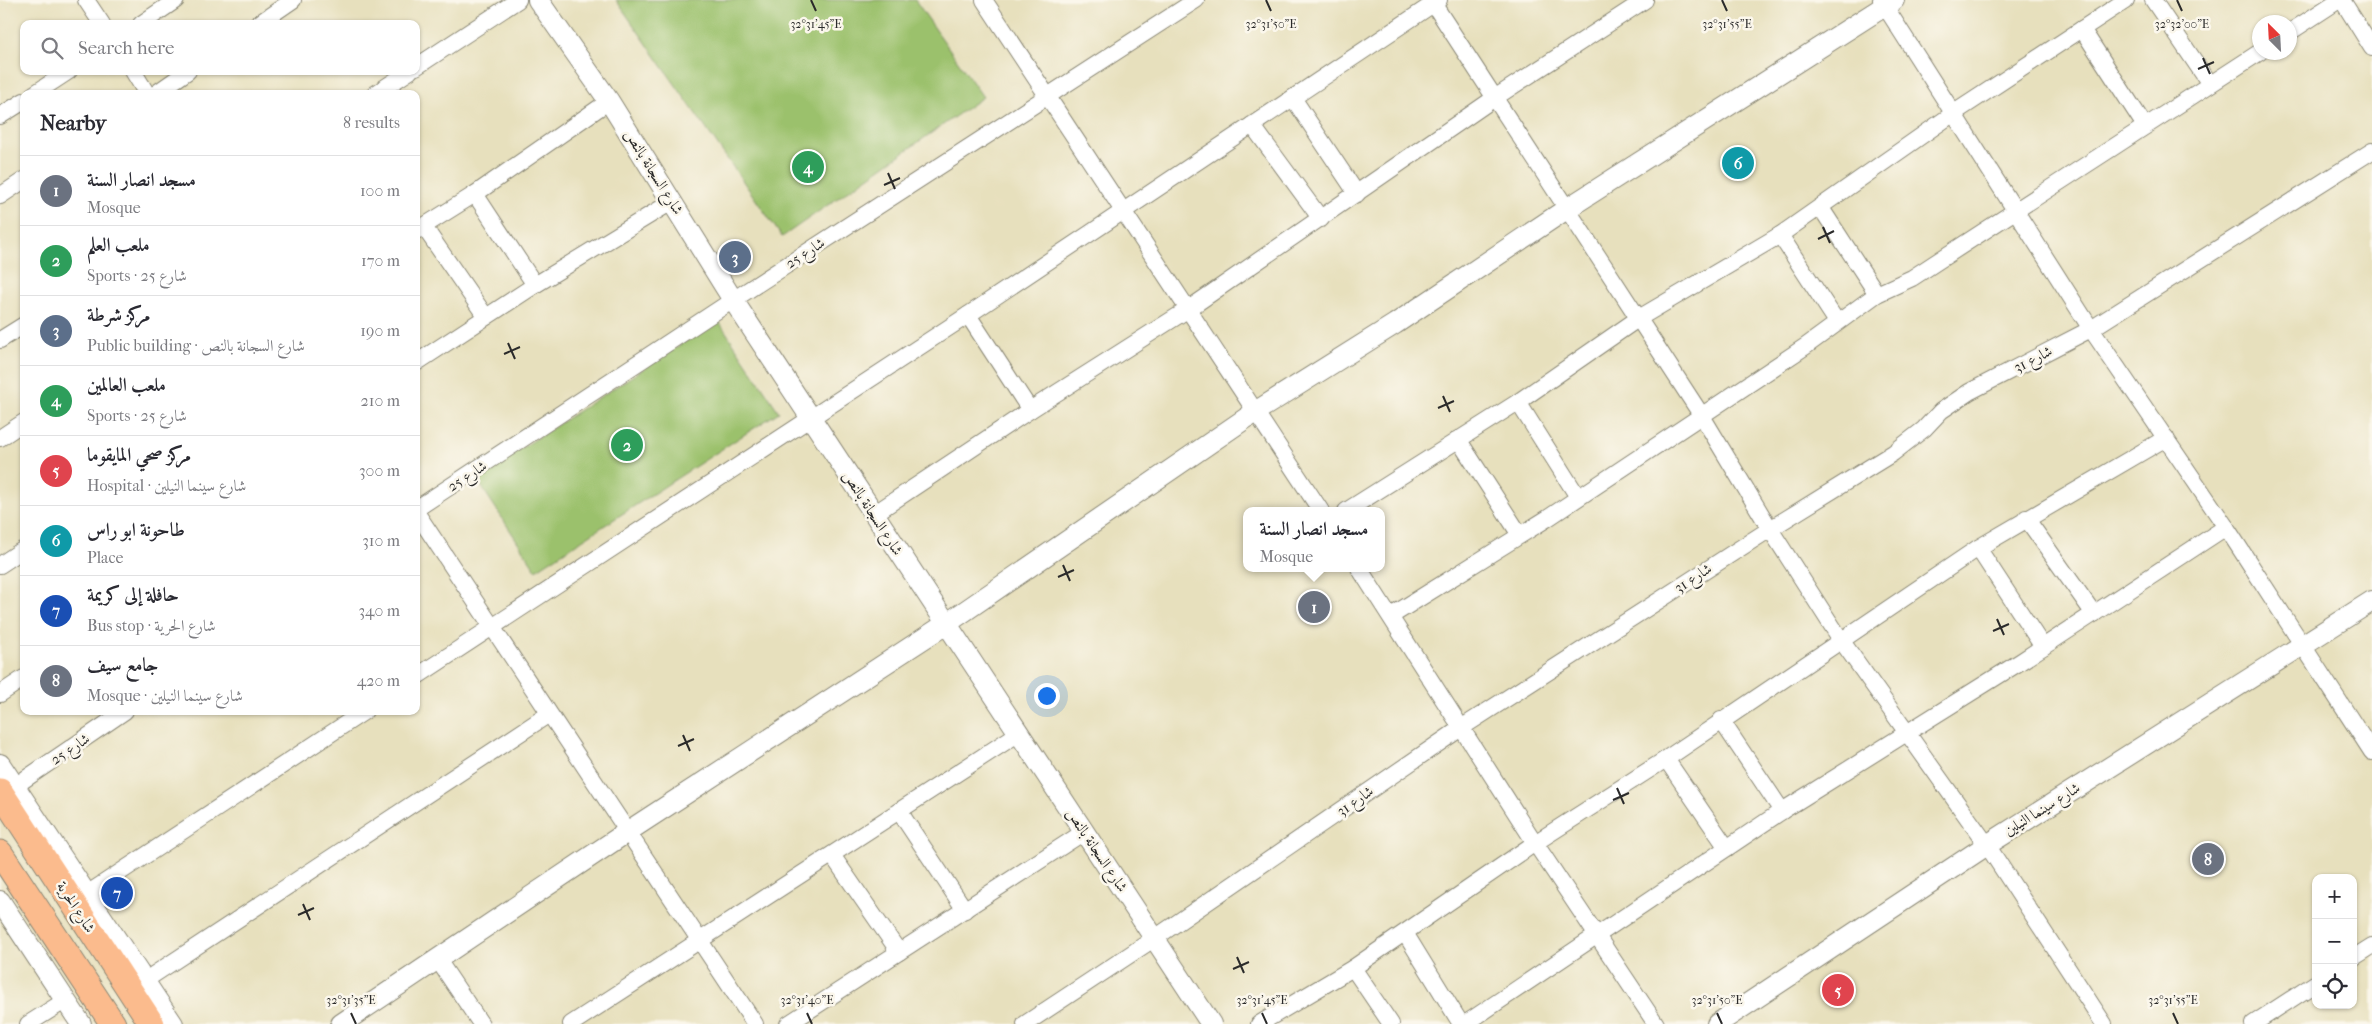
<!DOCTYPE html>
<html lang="en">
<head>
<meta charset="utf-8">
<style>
  :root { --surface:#fff; --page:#f7f7f7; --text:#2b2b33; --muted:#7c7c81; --line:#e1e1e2; --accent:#d1495b }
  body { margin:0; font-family:"IM FELL French Canon",Amiri,serif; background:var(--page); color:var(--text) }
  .controls { position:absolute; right:15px; bottom:15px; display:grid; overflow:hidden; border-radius:10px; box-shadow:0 1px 4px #0004 }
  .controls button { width:45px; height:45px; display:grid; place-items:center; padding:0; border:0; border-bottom:1px solid var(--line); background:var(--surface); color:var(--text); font:25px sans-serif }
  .compass { position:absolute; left:2252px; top:15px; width:45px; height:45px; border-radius:50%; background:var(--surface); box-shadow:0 1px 4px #0004; rotate:336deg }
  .you { position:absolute; left:1046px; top:695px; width:18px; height:18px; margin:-12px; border:4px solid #fff; border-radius:50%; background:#1a73e8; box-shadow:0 0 0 8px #1a73e833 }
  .badge { display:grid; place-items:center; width:32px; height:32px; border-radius:50%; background:var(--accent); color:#fff; font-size:16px; font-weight:700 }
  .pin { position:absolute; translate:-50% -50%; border:2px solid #fff; box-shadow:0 1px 5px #0006 }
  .popup { position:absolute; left:1243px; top:507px; width:142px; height:65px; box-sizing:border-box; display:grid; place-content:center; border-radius:10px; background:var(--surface); filter:drop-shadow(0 1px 4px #0005); font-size:16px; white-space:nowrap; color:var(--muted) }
  .popup b { font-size:19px; color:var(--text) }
  .popup::after { content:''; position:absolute; left:50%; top:100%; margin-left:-10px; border:10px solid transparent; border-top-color:var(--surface) }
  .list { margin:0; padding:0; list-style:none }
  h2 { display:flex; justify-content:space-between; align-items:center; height:65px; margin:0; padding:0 20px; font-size:21px }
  h2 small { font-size:16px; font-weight:400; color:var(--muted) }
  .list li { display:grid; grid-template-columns:32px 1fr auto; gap:15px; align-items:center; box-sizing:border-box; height:70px; padding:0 20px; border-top:1px solid var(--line) }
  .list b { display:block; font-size:19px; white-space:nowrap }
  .list p { margin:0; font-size:16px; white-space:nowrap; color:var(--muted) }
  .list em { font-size:16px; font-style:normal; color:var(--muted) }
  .icon { flex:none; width:28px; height:28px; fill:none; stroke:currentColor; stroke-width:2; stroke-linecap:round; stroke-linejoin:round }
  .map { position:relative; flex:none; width:2372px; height:1024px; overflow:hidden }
  .search { position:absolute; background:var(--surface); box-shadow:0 1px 4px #0004; left:20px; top:20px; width:400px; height:55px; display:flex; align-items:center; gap:12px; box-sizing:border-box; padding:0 18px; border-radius:10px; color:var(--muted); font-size:19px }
  .panel { position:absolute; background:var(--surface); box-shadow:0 1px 4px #0004; left:20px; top:90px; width:400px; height:625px; border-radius:10px }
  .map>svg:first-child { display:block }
  .green { fill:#9bc16c; stroke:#63764c }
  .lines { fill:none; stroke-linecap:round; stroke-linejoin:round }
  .minor-casing { stroke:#898674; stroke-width:18 }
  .tertiary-casing { stroke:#898674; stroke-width:22 }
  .primary-casing { stroke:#898674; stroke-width:27 }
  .minor { stroke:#fff; stroke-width:16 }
  .tertiary { stroke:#fff; stroke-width:20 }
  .primary { stroke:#fbbb8d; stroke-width:25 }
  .ticks { fill:none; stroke:#2b2b2b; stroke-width:2 }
  .labels { text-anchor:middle; stroke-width:5; stroke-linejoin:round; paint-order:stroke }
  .street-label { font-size:15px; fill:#2b2b2b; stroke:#fbf7ec }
  .ticks-label { font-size:12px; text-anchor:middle; fill:#2b2b2b; stroke:#fbf7ec; stroke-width:5; stroke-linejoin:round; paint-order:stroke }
</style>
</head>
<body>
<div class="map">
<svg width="2372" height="1024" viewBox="0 0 2372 1024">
  <rect width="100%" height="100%" fill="#fbf7ec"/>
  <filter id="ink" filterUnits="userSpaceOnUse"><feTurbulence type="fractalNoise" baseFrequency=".02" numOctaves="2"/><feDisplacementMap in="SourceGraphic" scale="10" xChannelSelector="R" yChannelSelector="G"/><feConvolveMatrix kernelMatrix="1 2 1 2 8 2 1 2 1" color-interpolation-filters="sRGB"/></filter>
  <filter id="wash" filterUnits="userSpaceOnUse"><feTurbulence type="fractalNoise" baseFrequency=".0096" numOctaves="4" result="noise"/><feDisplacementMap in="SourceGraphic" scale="20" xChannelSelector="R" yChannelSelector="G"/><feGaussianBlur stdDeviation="1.12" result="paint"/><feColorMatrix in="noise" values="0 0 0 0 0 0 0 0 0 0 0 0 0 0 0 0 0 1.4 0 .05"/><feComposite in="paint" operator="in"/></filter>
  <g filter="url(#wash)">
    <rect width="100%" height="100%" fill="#e7e0bd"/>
    <!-- green -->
    <g class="green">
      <path d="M616,0H915L983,97L782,237Z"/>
      <path d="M718,320L779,412L536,570L476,478Z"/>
    </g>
  </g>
  <g filter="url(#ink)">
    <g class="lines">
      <defs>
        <g id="minor">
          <path d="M86,0L102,24"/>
          <path d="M984,0L1321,511"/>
          <path d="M1431,0L1702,416L1770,529L1841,640L1987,845L2104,1024"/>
          <path d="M1881,0L2091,329L2226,527L2372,752"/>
          <path d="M2153,0L2210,84"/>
          <path d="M2342,0L2372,48"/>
          <path d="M141,24L176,0"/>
          <path d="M258,24L293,0"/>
          <path d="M2082,29L2145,126"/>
          <path d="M2290,32L2339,0"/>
          <path d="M416,67L518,0"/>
          <path d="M133,71L147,94"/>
          <path d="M34,94L69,71"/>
          <path d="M155,94L188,71"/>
          <path d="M375,94L410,71"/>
          <path d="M1293,98L1357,194"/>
          <path d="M0,116L24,101"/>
          <path d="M1252,125L1321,219"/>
          <path d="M475,194L535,285"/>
          <path d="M0,196L24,180"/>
          <path d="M1821,208L1877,294"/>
          <path d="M424,227L486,317"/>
          <path d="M416,231L475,194L609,101"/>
          <path d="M1780,235L1837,322"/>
          <path d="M968,315L1030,410"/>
          <path d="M0,340L24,325"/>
          <path d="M416,363L535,285L673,201"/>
          <path d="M1518,402L1578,497"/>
          <path d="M0,438L24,422"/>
          <path d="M1458,439L1520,535"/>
          <path d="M416,509L733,300L1196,0"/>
          <path d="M1346,511L1518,402L1639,318L1780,235L1954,113L2126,0"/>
          <path d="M416,512L755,1024"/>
          <path d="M874,514L1030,410L1187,310L1496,97L1645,0"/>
          <path d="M2026,518L2094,614"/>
          <path d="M1978,548L2043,647"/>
          <path d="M0,565L24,549"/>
          <path d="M1359,568L1535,843L1656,1024"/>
          <path d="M1391,616L1548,518L1806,346L1877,294L1912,278L1938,261L2260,52"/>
          <path d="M416,677L968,315L1439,0"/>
          <path d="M0,694L24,678"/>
          <path d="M1721,720L1782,811"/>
          <path d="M1666,759L1727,848"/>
          <path d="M15,786L125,711"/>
          <path d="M899,811L965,910"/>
          <path d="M832,855L899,952"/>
          <path d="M87,894L365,711"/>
          <path d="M1405,933L1461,1024"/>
          <path d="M2353,958L2372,946"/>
          <path d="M438,960L481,1024"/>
          <path d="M1353,968L1391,1024"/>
          <path d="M144,981L549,714"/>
          <path d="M28,1024L66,1000"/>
          <path d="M571,1024L1019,733"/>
          <path d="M788,1024L1084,832"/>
          <path d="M1025,1024L1155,938L1461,728L1770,529L1893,453L1924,429L1941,411L1969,392L2091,329L2372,151"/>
          <path d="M1259,1024L1353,968L1535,843L1666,759L1978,548L2166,438"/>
          <path d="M1465,1024L1782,811L2020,662L2226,527"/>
          <path d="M2253,1024L2316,983"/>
        </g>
        <g id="tertiary">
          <path d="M538,0L609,101L733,300L1211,1024"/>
          <path d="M0,764L173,1024"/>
          <path d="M0,901L81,1024"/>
          <path d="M341,1024L627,832L946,624L1255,412L1395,324L1568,208L1894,0"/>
          <path d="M1717,1024L1987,845L2372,601"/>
        </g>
        <g id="primary">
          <path d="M0,791L152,1024"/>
          <path d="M0,853L113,1024"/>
        </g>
      </defs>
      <!-- minor casing -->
      <use href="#minor" class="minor-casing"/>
      <!-- tertiary casing -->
      <use href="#tertiary" class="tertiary-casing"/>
      <!-- primary casing -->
      <use href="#primary" class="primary-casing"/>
      <!-- minor -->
      <use href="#minor" class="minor"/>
      <!-- tertiary -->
      <use href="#tertiary" class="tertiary"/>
      <!-- primary -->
      <use href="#primary" class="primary"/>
    </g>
  </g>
  <!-- ticks -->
  <path class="ticks" d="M811,0L816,11M1266,0L1271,11M1722,0L1727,11M2177,0L2182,11M2203,58L2210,74M2198,69L2214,62M888,173L895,189M884,185L900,178M1823,227L1830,243M1818,239L1834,231M508,343L515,359M504,354L520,347M1443,396L1450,412M1438,408L1454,401M1063,565L1070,581M1058,577L1074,570M1997,619L2004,635M1993,631L2009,624M683,735L690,751M678,746L694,739M1617,788L1624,804M1613,800L1629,793M303,904L310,920M298,915L314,908M1237,957L1244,973M1233,969L1249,962M351,1013L356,1024M807,1013L812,1024M1262,1013L1267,1024M1717,1013L1722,1024M2173,1013L2178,1024"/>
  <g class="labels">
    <!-- street labels -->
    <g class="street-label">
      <text transform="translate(654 172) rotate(58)" y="5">شارع السجانة بالنص</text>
      <text transform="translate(805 253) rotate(-33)" y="5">شارع 25</text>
      <text transform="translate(2033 359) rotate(-27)" y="5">شارع 31</text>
      <text transform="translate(467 476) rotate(-33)" y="5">شارع 25</text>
      <text transform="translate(873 513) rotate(57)" y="5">شارع السجانة بالنص</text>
      <text transform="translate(1693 578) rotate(-33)" y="5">شارع 31</text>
      <text transform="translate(70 749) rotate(-34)" y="5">شارع 25</text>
      <text transform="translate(1355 801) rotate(-35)" y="5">شارع 31</text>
      <text transform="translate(2042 809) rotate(-32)" y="5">شارع سينما النيلين</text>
      <text transform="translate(1097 850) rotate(56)" y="5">شارع السجانة بالنص</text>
      <text transform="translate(76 907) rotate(57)" y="5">شارع الحرية</text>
    </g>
  </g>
  <g class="ticks-label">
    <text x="816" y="28">32°31'45"E</text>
    <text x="1271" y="28">32°31'50"E</text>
    <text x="1727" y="28">32°31'55"E</text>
    <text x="2182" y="28">32°32'00"E</text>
    <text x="351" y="1004">32°31'35"E</text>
    <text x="807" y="1004">32°31'40"E</text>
    <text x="1262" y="1004">32°31'45"E</text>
    <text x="1717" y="1004">32°31'50"E</text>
    <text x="2173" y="1004">32°31'55"E</text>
  </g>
</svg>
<div class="controls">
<button>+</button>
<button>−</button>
<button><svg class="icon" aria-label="locate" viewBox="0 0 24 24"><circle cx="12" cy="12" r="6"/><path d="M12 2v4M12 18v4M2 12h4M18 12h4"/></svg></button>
</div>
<svg class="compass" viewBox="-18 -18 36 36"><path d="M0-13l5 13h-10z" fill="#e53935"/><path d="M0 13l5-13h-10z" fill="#7c7c81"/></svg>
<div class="you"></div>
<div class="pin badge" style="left:1314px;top:607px;background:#6b7280">1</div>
<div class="popup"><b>مسجد انصار السنة</b>Mosque</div>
<div class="pin badge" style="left:627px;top:445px;background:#2e9e5b">2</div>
<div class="pin badge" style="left:735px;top:257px;background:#5c6f8a">3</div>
<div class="pin badge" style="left:808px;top:167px;background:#2e9e5b">4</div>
<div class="pin badge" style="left:1838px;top:990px;background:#e0444e">5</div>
<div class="pin badge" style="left:1738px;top:163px;background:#0f9aa8">6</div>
<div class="pin badge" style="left:117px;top:893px;background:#1a4fb4">7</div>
<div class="pin badge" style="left:2208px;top:859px;background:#6b7280">8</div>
<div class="search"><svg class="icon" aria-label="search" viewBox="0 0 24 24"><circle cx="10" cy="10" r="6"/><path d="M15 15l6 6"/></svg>Search here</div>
<section class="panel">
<h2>Nearby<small>8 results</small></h2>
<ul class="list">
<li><span class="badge" style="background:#6b7280">1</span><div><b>مسجد انصار السنة</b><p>Mosque</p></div><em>100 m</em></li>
<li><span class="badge" style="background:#2e9e5b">2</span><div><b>ملعب العلم</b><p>Sports · شارع 25</p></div><em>170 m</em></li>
<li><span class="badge" style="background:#5c6f8a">3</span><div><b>مركز شرطة</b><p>Public building · شارع السجانة بالنص</p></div><em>190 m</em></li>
<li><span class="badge" style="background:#2e9e5b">4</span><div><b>ملعب العالمين</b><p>Sports · شارع 25</p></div><em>210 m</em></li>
<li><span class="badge" style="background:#e0444e">5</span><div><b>مركز صحي المايقوما</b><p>Hospital · شارع سينما النيلين</p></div><em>300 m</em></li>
<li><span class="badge" style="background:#0f9aa8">6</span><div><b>طاحونة ابو راس</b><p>Place</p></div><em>310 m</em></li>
<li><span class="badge" style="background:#1a4fb4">7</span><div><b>حافلة إلى كريمة</b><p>Bus stop · شارع الحرية</p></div><em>340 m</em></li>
<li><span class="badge" style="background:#6b7280">8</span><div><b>جامع سيف</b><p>Mosque · شارع سينما النيلين</p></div><em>420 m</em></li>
</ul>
</section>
</div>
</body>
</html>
